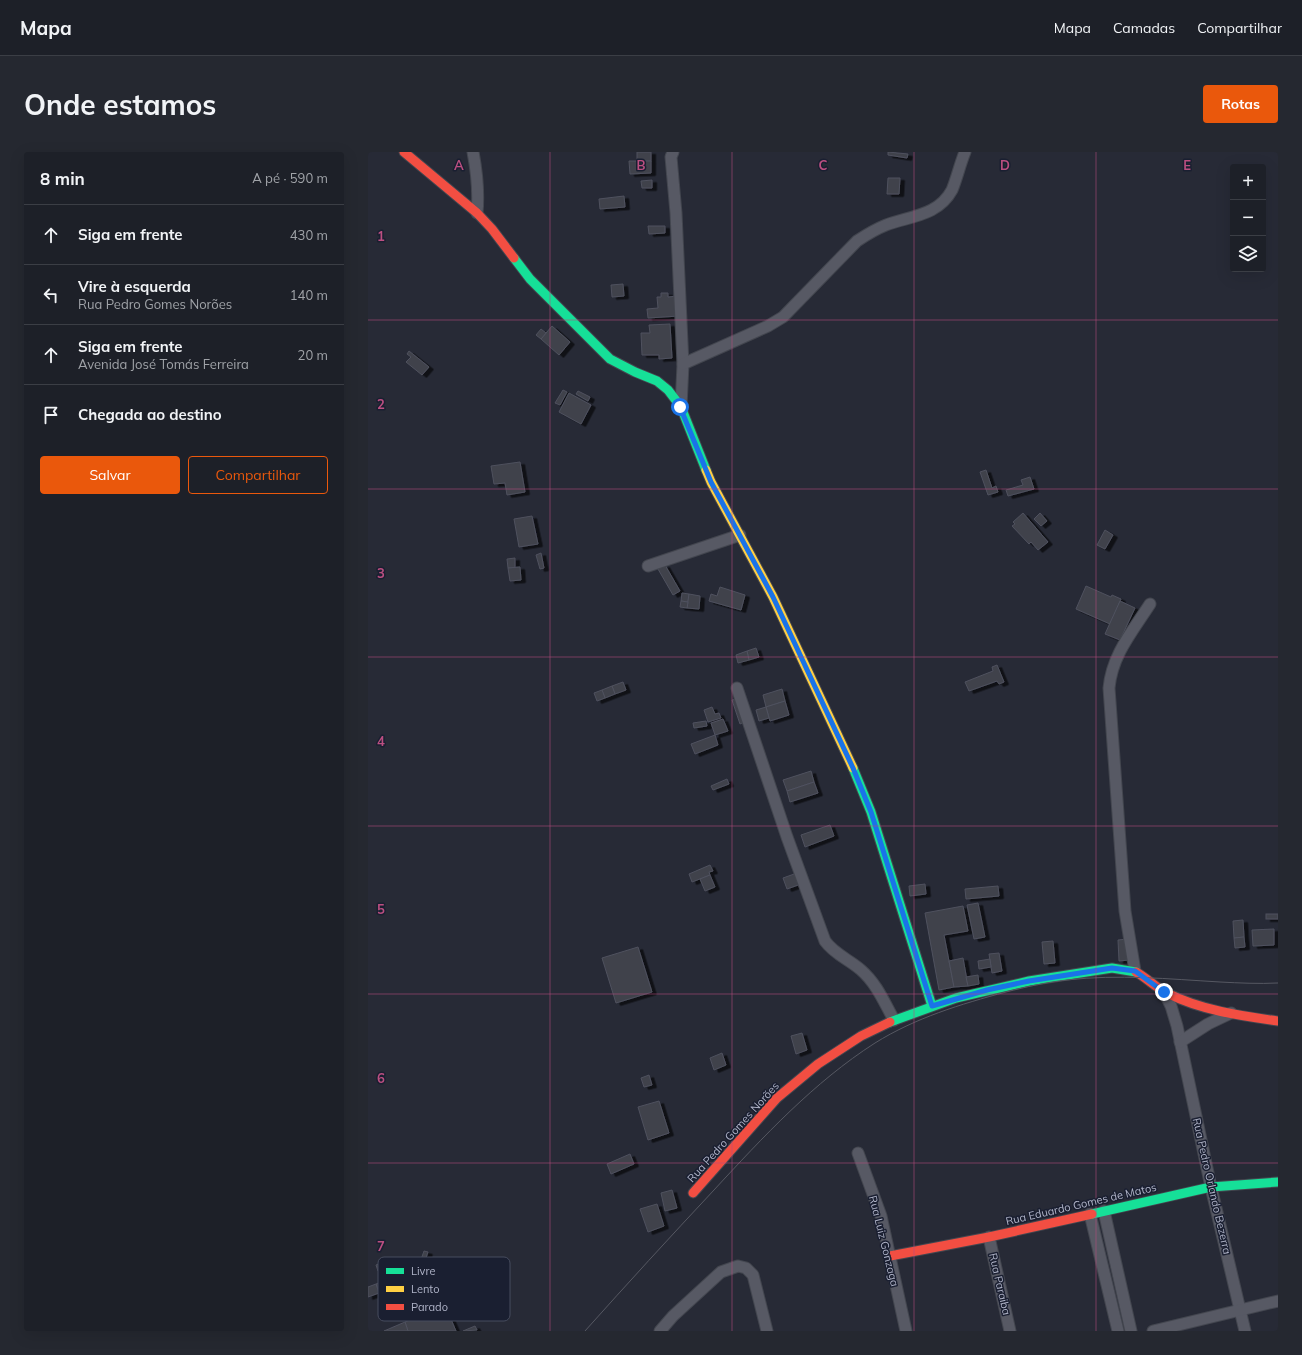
<!DOCTYPE html>
<html lang="pt">
<head>
<meta charset="utf-8">
<style>
  :root { --surface:#1d2028; --page:#252830; --text:#f1f3f6; --muted:#a0a3a8; --line:#3b3e45; --accent:#ea580c }
  body { margin:0; font-family:Mulish,sans-serif; background:var(--page); color:var(--text) }
  .controls { position:absolute; right:12px; top:12px; display:grid; overflow:hidden; border-radius:4px; box-shadow:0 4px 16px #0002 }
  .controls button { width:36px; height:36px; display:grid; place-items:center; padding:0; border:0; border-bottom:1px solid var(--line); background:var(--surface); color:var(--text); font:20px sans-serif }
  .stop { position:absolute; width:12px; height:12px; margin:-9px; border:3px solid #1a73e8; border-radius:50%; background:#fff }
  .stop.end { background:#1a73e8; border-color:#fff; box-shadow:0 1px 4px #0008 }
  .list { margin:0; padding:0; list-style:none }
  h2 { display:flex; justify-content:space-between; align-items:center; height:52px; margin:0; padding:0 16px; font-size:17px }
  h2 small { font-size:13px; font-weight:400; color:var(--muted) }
  .list li { display:grid; grid-template-columns:26px 1fr auto; gap:12px; align-items:center; box-sizing:border-box; height:60px; padding:0 16px; border-top:1px solid var(--line) }
  .list b { display:block; font-size:15px; white-space:nowrap }
  .list p { margin:0; font-size:13px; white-space:nowrap; color:var(--muted) }
  .list em { font-size:13px; font-style:normal; color:var(--muted) }
  .actions { display:flex; gap:8px; padding:12px 16px }
  .actions a { flex:1; padding:9px 0; border:1px solid var(--accent); border-radius:4px; text-align:center; font-size:14px; color:var(--accent) }
  .actions .main { background:var(--accent); color:#fff }
  .icon { flex:none; width:22px; height:22px; fill:none; stroke:currentColor; stroke-width:2; stroke-linecap:round; stroke-linejoin:round }
  .map { position:relative; flex:none; width:910px; height:1179px; overflow:hidden; border-radius:4px }
  header { display:flex; align-items:center; gap:24px; box-sizing:border-box; height:56px; padding:0 20px; background:var(--surface); border-bottom:1px solid var(--line) }
  header strong { font-size:19px }
  nav { display:flex; gap:22px; margin-inline-start:auto; font-size:14px }
  .intro { display:flex; align-items:center; justify-content:space-between; box-sizing:border-box; height:96px; padding:0 24px }
  h1 { margin:0; font-size:28px }
  .button { padding:10px 18px; border-radius:4px; background:var(--accent); color:#fff; font-size:14px; font-weight:700 }
  main { display:flex; gap:24px; padding:0 24px }
  aside { flex:1; background:var(--surface); border-radius:4px; box-shadow:0 4px 16px #0002 }
  .map>svg:first-child { display:block }
  .building { fill:#3f424c; stroke:#4f515e; filter:url(#shadow) }
  .lines { fill:none; stroke-linecap:round; stroke-linejoin:round }
  .street-casing { stroke:#43464f; stroke-width:13 }
  .fast-casing { stroke:#43464f; stroke-width:11 }
  .slow-casing { stroke:#43464f; stroke-width:11 }
  .jam-casing { stroke:#43464f; stroke-width:11 }
  .street { stroke:#575964; stroke-width:11 }
  .fast { stroke:#16e098; stroke-width:9 }
  .slow { stroke:#ffcf43; stroke-width:9 }
  .jam { stroke:#f24e42; stroke-width:9 }
  .tram { stroke:#565862; stroke-width:1 }
  .route { stroke:#1a73e8; stroke-width:5 }
  .grid { fill:none; stroke:#bc4f81; stroke-width:1; stroke-opacity:0.55 }
  .labels { text-anchor:middle; stroke-width:3; stroke-linejoin:round; paint-order:stroke }
  .street-label { font-size:11px; fill:#b0b4c8; stroke:#1a1f31 }
  .key { fill:#1a1f31; stroke:#474c5e; stroke-width:1 }
  .key-label { font-size:11px; fill:#b0b4c8 }
  .grid-label { font-size:13px; text-anchor:middle; font-weight:bold; fill:#bc4f81; stroke:#1a1f31; stroke-width:3; stroke-linejoin:round; paint-order:stroke }
</style>
</head>
<body>
<header>
<strong>Mapa</strong>
<nav><a>Mapa</a><a>Camadas</a><a>Compartilhar</a></nav>
</header>
<div class="intro"><h1>Onde estamos</h1><a class="button">Rotas</a></div>
<main>
<aside>
<h2>8 min<small>A pé · 590 m</small></h2>
<ul class="list">
<li><svg class="icon" aria-label="ahead" viewBox="0 0 24 24"><path d="M12 20V5M6 11l6-6 6 6"/></svg><div><b>Siga em frente</b></div><em>430 m</em></li>
<li><svg class="icon" aria-label="left" viewBox="0 0 24 24"><path d="M17 20v-9H6M10 6l-5 5 5 5"/></svg><div><b>Vire à esquerda</b><p>Rua Pedro Gomes Norões</p></div><em>140 m</em></li>
<li><svg class="icon" aria-label="ahead" viewBox="0 0 24 24"><path d="M12 20V5M6 11l6-6 6 6"/></svg><div><b>Siga em frente</b><p>Avenida José Tomás Ferreira</p></div><em>20 m</em></li>
<li><svg class="icon" aria-label="arrive" viewBox="0 0 24 24"><path d="M6 21V4h12l-3 4 3 4H6"/></svg><div><b>Chegada ao destino</b></div></li>
</ul>
<div class="actions"><a class="main">Salvar</a><a>Compartilhar</a></div>
</aside>
<div class="map">
<svg width="910" height="1179" viewBox="0 0 910 1179">
  <defs>
    <filter id="shadow"><feDropShadow dx="4.5" dy="2.5" stdDeviation="0" flood-color="#0009"/></filter>
  </defs>
  <rect width="100%" height="100%" fill="#272a36"/>
  <!-- building -->
  <g class="building">
    <rect x="269" y="0" width="14" height="9"/>
    <path d="M520,0L540,2L539,6L520,3Z"/>
    <path d="M261,9H283V21L262,22Z"/>
    <path d="M520,26H532L531,42H519Z"/>
    <path d="M284,28V36H274L273,29Z"/>
    <path d="M256,44L257,55L232,57L231,47Z"/>
    <path d="M280,74H297V81L281,82Z"/>
    <path d="M255,132L256,144L244,145L243,133Z"/>
    <path d="M293,141H300V145L310,144L311,164L280,166L279,157L290,156L289,145H293Z"/>
    <path d="M302,172L304,206L291,207V203H274L273,181H282L281,173Z"/>
    <path d="M184,174L202,190L191,203L173,187Z"/>
    <path d="M173,177L178,181L173,187L168,183Z"/>
    <path d="M41,199L61,215L54,223L38,210L43,205L39,202Z"/>
    <path d="M195,238L199,240L192,253L187,251Z"/>
    <path d="M210,239L222,245L220,249L208,242Z"/>
    <path d="M201,241L223,253L213,272L191,260Z"/>
    <path d="M152,310L157,340L139,343L137,331L126,332L123,314Z"/>
    <path d="M618,318L624,336L628,334L630,340L620,343L612,320Z"/>
    <path d="M662,325L666,337L640,344L638,338L655,333L653,328Z"/>
    <path d="M655,361L680,390L670,398L663,390L661,392L644,374L647,372L645,370Z"/>
    <path d="M672,361L679,369L673,374L666,367Z"/>
    <path d="M164,364L170,392L151,395L146,367Z"/>
    <path d="M737,378L745,383L737,397L729,393Z"/>
    <path d="M173,401L176,416L172,417L168,403Z"/>
    <path d="M147,406V416H140L139,407Z"/>
    <path d="M297,413L312,439L305,443L290,417Z"/>
    <path d="M152,415L153,428L142,429L140,416Z"/>
    <path d="M718,434L743,445L744,443L753,447L742,472L708,457Z"/>
    <path d="M352,435L377,443L373,458L341,449L343,442L349,444Z"/>
    <path d="M314,441L321,442L320,450L313,449Z"/>
    <path d="M321,442L332,444L331,457L319,456Z"/>
    <path d="M313,449L320,450L319,456L312,455Z"/>
    <path d="M752,449L767,456L752,488L737,482Z"/>
    <path d="M388,496L391,505L381,508L379,499Z"/>
    <path d="M379,499L381,508L370,511L368,503Z"/>
    <path d="M629,513L636,530L631,532L629,529L601,539L597,530L625,519L624,515Z"/>
    <path d="M255,530L258,538L247,542L244,534Z"/>
    <path d="M244,534L247,542L237,546L234,538Z"/>
    <path d="M414,537L417,549L398,555L395,543Z"/>
    <path d="M234,538L237,546L229,549L226,541Z"/>
    <path d="M369,547L376,570L372,572L364,548Z"/>
    <path d="M417,549L421,563L402,569L398,555Z"/>
    <path d="M344,555L347,562L351,561L353,566L340,570L336,558Z"/>
    <path d="M398,555L401,566L391,569L388,558Z"/>
    <path d="M355,567L360,579L347,583L343,571Z"/>
    <path d="M338,569L339,574L326,576L325,571Z"/>
    <path d="M347,583L350,593L327,602L323,592Z"/>
    <path d="M443,619L446,630L419,639L415,628Z"/>
    <path d="M359,627L361,632L345,638L343,634Z"/>
    <path d="M446,630L450,641L422,650L419,639Z"/>
    <path d="M462,673L466,684L437,695L433,683Z"/>
    <path d="M342,713L345,719L341,720L342,723L324,730L321,722Z"/>
    <path d="M429,721L433,732L419,737L415,726Z"/>
    <path d="M342,723L347,735L337,739L332,727Z"/>
    <path d="M557,732L558,742L542,744L541,734Z"/>
    <path d="M630,734L631,744L598,747L597,737Z"/>
    <path d="M610,751L617,785L606,787L599,753Z"/>
    <path d="M595,754L600,779L576,783L586,835L571,838L557,761Z"/>
    <rect x="898" y="762" width="12" height="5"/>
    <path d="M875,768L876,785L866,786L865,769Z"/>
    <path d="M906,777V793L885,794L884,778Z"/>
    <path d="M876,785L877,795L867,796L866,786Z"/>
    <path d="M760,787L761,808L751,809L750,788Z"/>
    <path d="M685,789L687,811L676,812L674,790Z"/>
    <path d="M270,795L284,840L248,851L234,806Z"/>
    <path d="M631,801L634,819L624,821L621,802Z"/>
    <path d="M595,806L600,834L586,835L581,809Z"/>
    <path d="M622,807L623,815L611,817L610,809Z"/>
    <path d="M610,823L611,832L600,834L598,825Z"/>
    <path d="M434,881L439,898L428,902L423,884Z"/>
    <path d="M354,901L358,913L346,918L342,906Z"/>
    <path d="M281,923L284,933L276,935L273,926Z"/>
    <path d="M291,949L301,981L280,988L270,955Z"/>
    <path d="M262,1002L266,1012L243,1022L239,1012Z"/>
    <path d="M304,1038L309,1056L297,1059L293,1041Z"/>
    <path d="M289,1052L296,1074L280,1080L272,1057Z"/>
    <path d="M56,1099L60,1100L53,1120L49,1119Z"/>
    <path d="M27,1106L29,1112L10,1119L8,1113Z"/>
    <path d="M18,1128L22,1137L11,1141L8,1132Z"/>
    <path d="M8,1132L11,1141L0,1145V1135Z"/>
    <path d="M76,1151L88,1179H40L37,1170L56,1162L55,1160Z"/>
    <path d="M37,1170L40,1179H16Z"/>
    <path d="M107,1174L109,1178L95,1179Z"/>
  </g>
  <g class="lines">
    <defs>
      <g id="street">
        <path d="M105,0C109,21 111,40 109,61"/>
        <path d="M305,0L303,5L308,61L315,212L313,255"/>
        <path d="M315,212L400,174L415,165L489,89C498,83 508,77 518,73C542,64 570,64 584,38C589,26 592,12 597,0"/>
        <path d="M280,414L372,383"/>
        <path d="M369,536L419,685L457,789C466,802 482,808 493,818C509,832 516,850 526,868"/>
        <path d="M767,819L757,759L741,536C744,503 764,480 782,452"/>
        <path d="M796,840L803,854L809,874L843,1035L877,1179"/>
        <path d="M812,890L840,872L863,861"/>
        <path d="M490,1001L513,1064L538,1179"/>
        <path d="M736,1059L763,1179"/>
        <path d="M722,1062L750,1179"/>
        <path d="M621,1085L642,1179"/>
        <path d="M292,1179L305,1164L353,1120L370,1114L378,1116L385,1123L399,1179"/>
        <path d="M785,1179L910,1149"/>
      </g>
      <g id="fast">
        <path d="M146,106L162,127L242,207L267,220L289,229L300,238L313,255L338,318"/>
        <path d="M485,616L503,660L564,854"/>
        <path d="M522,870L588,846L661,829L744,816L768,820"/>
        <path d="M724,1062L843,1035L910,1030"/>
      </g>
      <path id="slow" d="M338,318L343,330L405,445L485,616"/>
      <g id="jam">
        <path d="M36,0L109,61L124,77L146,106"/>
        <path d="M768,820C779,826 788,836 799,841C832,858 873,864 910,869"/>
        <path d="M325,1041L409,946L450,912L493,884L522,870"/>
        <path d="M522,1104L621,1085L724,1062"/>
      </g>
    </defs>
    <!-- street casing -->
    <use href="#street" class="street-casing"/>
    <!-- fast casing -->
    <use href="#fast" class="fast-casing"/>
    <!-- slow casing -->
    <use href="#slow" class="slow-casing"/>
    <!-- jam casing -->
    <use href="#jam" class="jam-casing"/>
    <!-- street -->
    <use href="#street" class="street"/>
    <!-- fast -->
    <use href="#fast" class="fast"/>
    <!-- slow -->
    <use href="#slow" class="slow"/>
    <!-- jam -->
    <use href="#jam" class="jam"/>
    <!-- tram -->
    <path class="tram" d="M217,1179C259,1132 302,1085 346,1038C395,985 446,930 507,891C547,866 593,852 638,840C658,835 679,830 699,828C750,822 801,827 852,830C871,831 891,832 910,831"/>
  </g>
  <g class="lines">
    <!-- route -->
    <path class="route" d="M312,255L343,330L405,445L485,616L503,660L564,854L619,838L661,829L744,816L767,819L796,840"/>
  </g>
  <!-- grid -->
  <path class="grid" d="M182,0V1179M364,0V1179M546,0V1179M728,0V1179M0,168H910M0,337H910M0,505H910M0,674H910M0,842H910M0,1011H910"/>
  <g class="labels">
    <!-- street labels -->
    <g class="street-label">
      <text transform="translate(365 980) rotate(-48)" y="4">Rua Pedro Gomes Norões</text>
      <text transform="translate(844 1034) rotate(77)" y="4">Rua Pedro Orlando Bezerra</text>
      <text transform="translate(713 1052) rotate(-13)" y="4">Rua Eduardo Gomes de Matos</text>
      <text transform="translate(516 1089) rotate(76)" y="4">Rua Luiz Gonzaga</text>
      <text transform="translate(632 1132) rotate(77)" y="4">Rua Paraiba</text>
    </g>
  </g>
  <!-- legend -->
  <rect x="10" y="1105" width="132" height="64" rx="6" class="key"/>
  <rect x="18" y="1116" width="18" height="6" fill="#16e098"/>
  <rect x="18" y="1134" width="18" height="6" fill="#ffcf43"/>
  <rect x="18" y="1152" width="18" height="6" fill="#f24e42"/>
  <g class="key-label">
    <text x="43" y="1123">Livre</text>
    <text x="43" y="1141">Lento</text>
    <text x="43" y="1159">Parado</text>
  </g>
  <g class="grid-label">
    <text x="91" y="18">A</text>
    <text x="273" y="18">B</text>
    <text x="455" y="18">C</text>
    <text x="637" y="18">D</text>
    <text x="819" y="18">E</text>
    <text x="13" y="89">1</text>
    <text x="13" y="257">2</text>
    <text x="13" y="426">3</text>
    <text x="13" y="594">4</text>
    <text x="13" y="762">5</text>
    <text x="13" y="931">6</text>
    <text x="13" y="1099">7</text>
  </g>
</svg>
<div class="controls">
<button>+</button>
<button>−</button>
<button><svg class="icon" aria-label="layers" viewBox="0 0 24 24"><path d="M12 4l9 5-9 5-9-5zM3 14l9 5 9-5"/></svg></button>
</div>
<div class="stop" style="left:312px;top:255px"></div>
<div class="stop end" style="left:796px;top:840px"></div>
</div>
</main>
</body>
</html>
